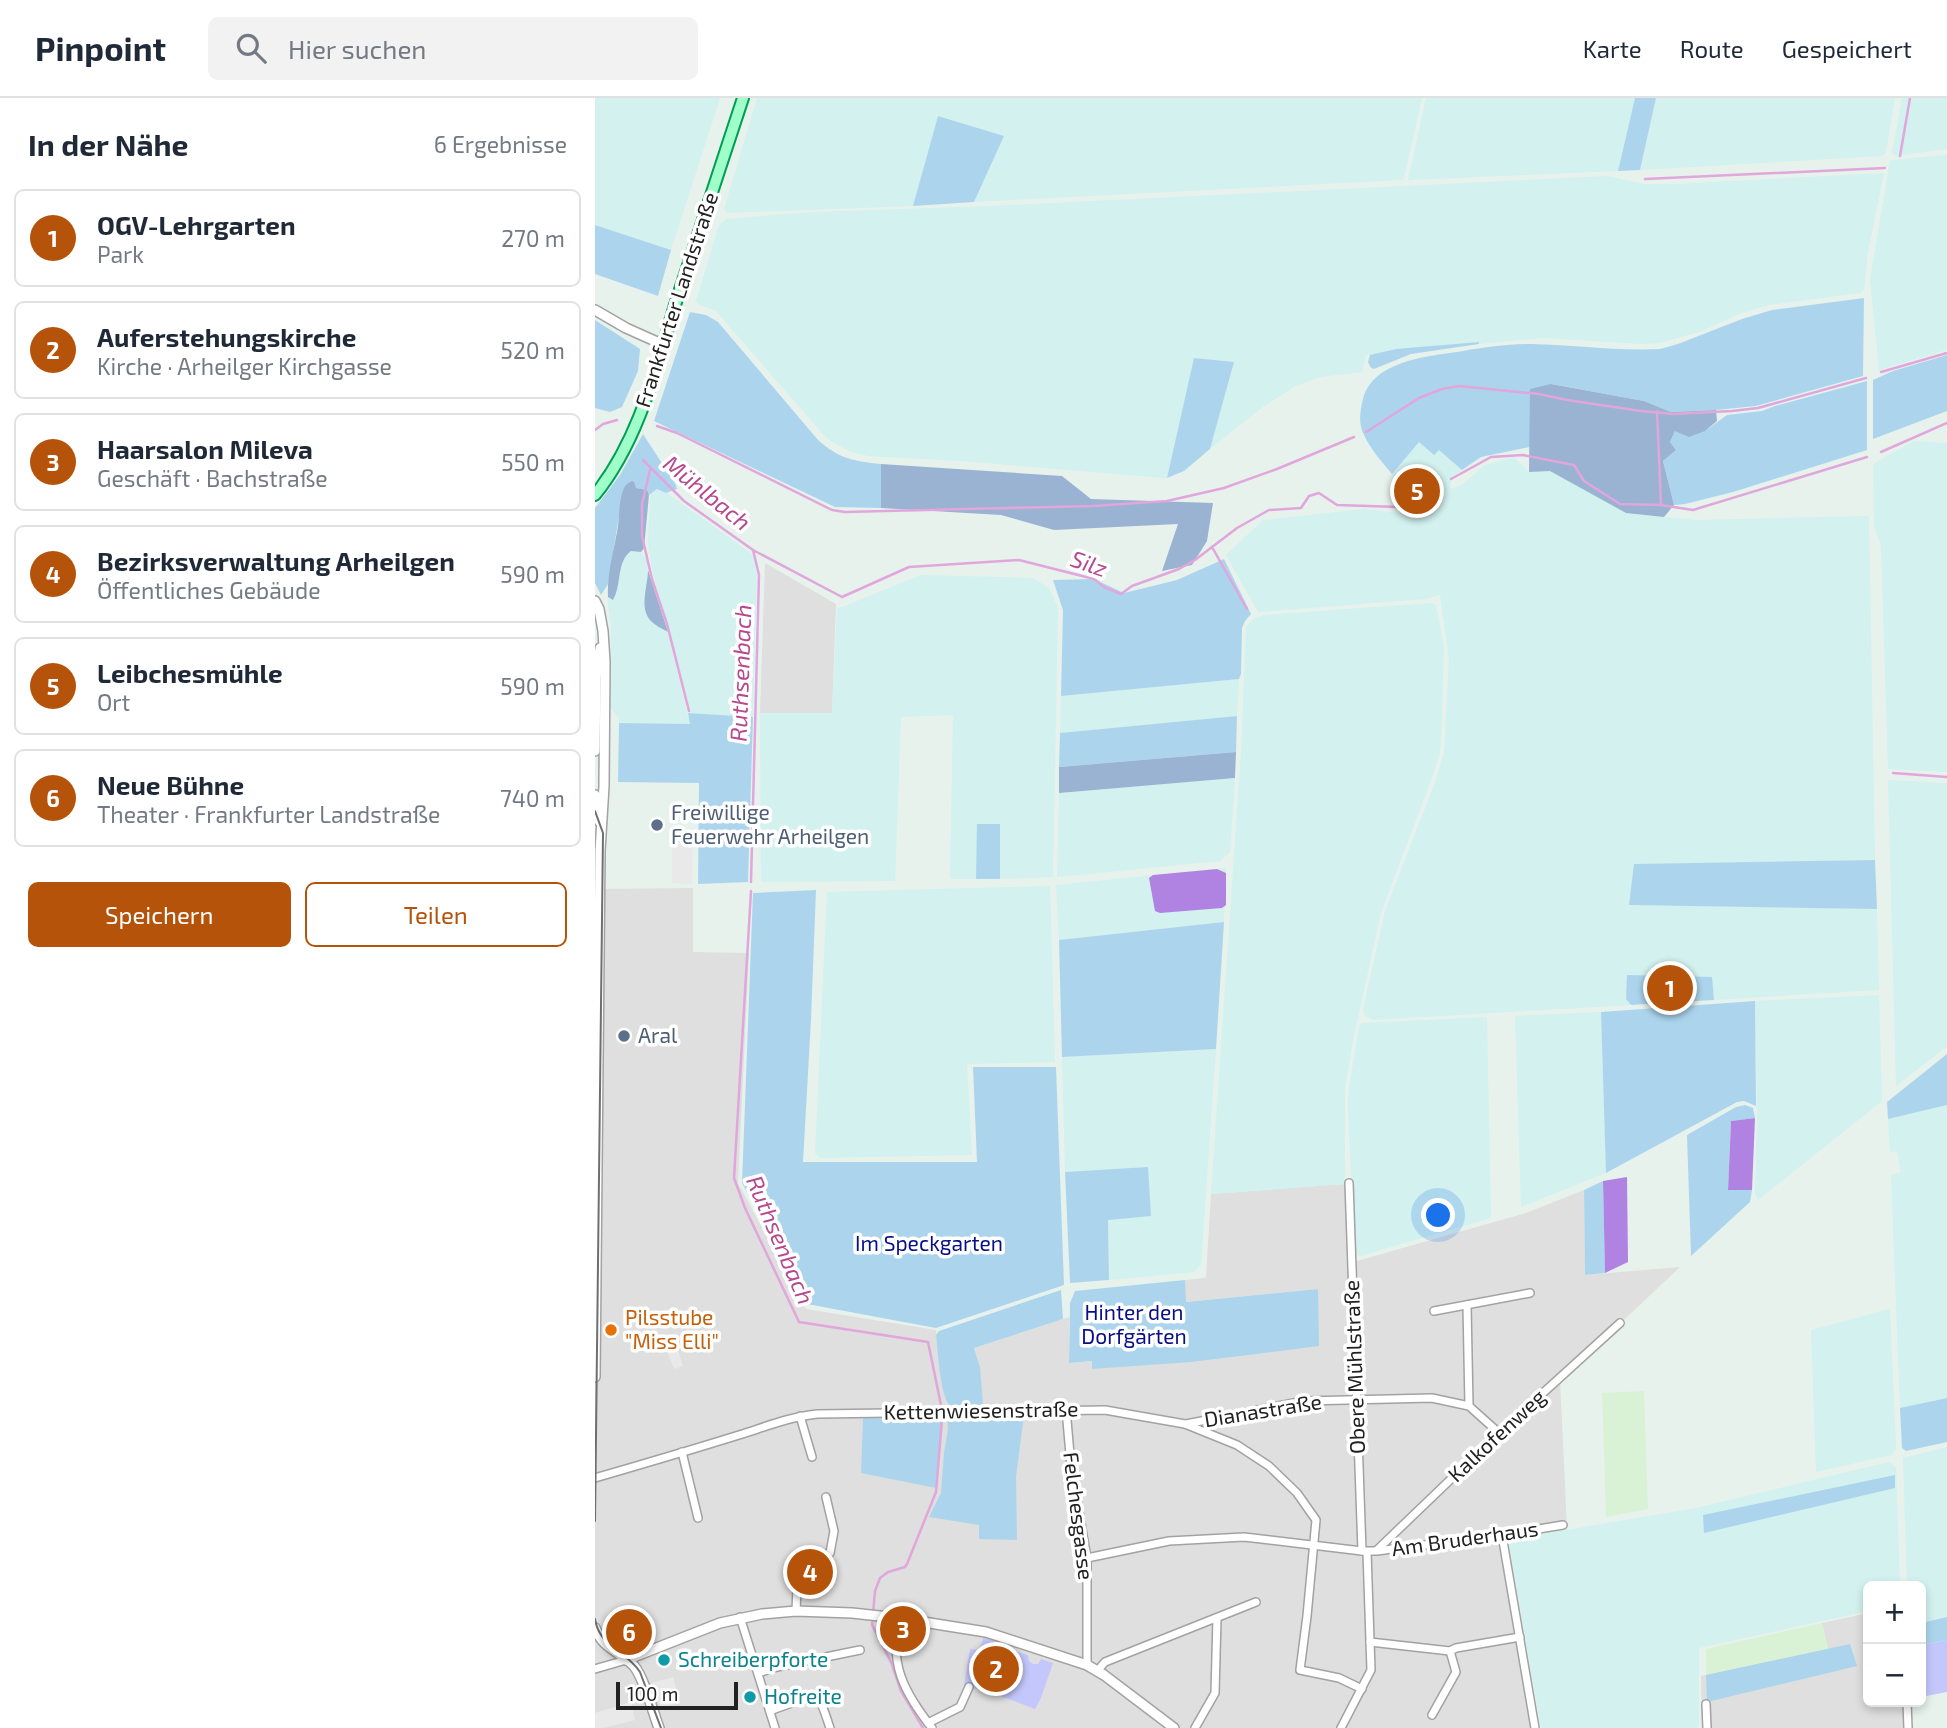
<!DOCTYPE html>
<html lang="de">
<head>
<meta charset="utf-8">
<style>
  :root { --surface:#fff; --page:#f2f2f3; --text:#1f2937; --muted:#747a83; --line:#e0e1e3; --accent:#b45309 }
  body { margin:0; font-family:"Exo 2",sans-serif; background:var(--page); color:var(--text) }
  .controls { position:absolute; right:21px; bottom:21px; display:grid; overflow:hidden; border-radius:10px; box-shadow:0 4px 10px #0003 }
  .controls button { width:63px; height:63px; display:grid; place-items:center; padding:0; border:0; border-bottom:2px solid var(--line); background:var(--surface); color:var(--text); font:35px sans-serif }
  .scale { position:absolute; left:21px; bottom:18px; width:122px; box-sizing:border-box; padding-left:7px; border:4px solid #212121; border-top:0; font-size:19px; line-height:24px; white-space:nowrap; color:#212121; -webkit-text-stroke:5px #fff; paint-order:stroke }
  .you { position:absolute; left:844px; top:1118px; width:24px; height:24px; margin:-18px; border:5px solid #fff; border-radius:50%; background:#1a73e8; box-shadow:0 0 0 10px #1a73e833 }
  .badge { display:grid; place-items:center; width:46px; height:46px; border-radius:50%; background:var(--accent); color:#fff; font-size:23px; font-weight:700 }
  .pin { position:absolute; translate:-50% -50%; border:4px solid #fff; box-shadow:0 2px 7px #0006 }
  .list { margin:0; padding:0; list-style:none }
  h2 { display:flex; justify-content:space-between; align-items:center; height:91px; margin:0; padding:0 28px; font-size:30px }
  h2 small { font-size:23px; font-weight:400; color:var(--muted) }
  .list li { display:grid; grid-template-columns:46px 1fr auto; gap:21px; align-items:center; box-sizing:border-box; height:98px; margin:0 14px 14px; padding:0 14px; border:2px solid var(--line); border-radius:10px }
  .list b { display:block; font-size:26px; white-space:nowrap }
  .list p { margin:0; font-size:23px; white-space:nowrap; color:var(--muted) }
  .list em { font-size:23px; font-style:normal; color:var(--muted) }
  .actions { display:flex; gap:14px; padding:21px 28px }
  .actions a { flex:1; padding:16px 0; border:2px solid var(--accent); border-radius:10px; text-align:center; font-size:24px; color:var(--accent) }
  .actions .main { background:var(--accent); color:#fff }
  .icon { flex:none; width:38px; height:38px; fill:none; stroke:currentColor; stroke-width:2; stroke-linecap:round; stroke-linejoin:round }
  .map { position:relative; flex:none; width:1352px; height:1630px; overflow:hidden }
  header { display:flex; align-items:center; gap:42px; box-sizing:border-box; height:98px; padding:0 35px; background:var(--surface); border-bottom:2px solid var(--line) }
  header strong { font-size:33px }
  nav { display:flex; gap:38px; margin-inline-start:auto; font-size:24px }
  .search { width:490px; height:63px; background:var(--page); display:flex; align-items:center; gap:18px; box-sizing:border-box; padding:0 24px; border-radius:10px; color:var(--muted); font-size:26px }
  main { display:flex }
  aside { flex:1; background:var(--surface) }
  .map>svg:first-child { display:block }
  .residential { fill:#dedfde }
  .commercial { fill:#d9f2d6 }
  .farmland { fill:#d2f1ef }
  .grass { fill:#acd5ed }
  .forest { fill:#9ab3d2 }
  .park { fill:#c4c7fc }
  .pitch { fill:#b083e3 }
  .parking { fill:#e9e9e9 }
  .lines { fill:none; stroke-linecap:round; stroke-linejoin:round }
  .stream { stroke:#e1a6db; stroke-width:2.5 }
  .minor-casing { stroke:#a2a2a2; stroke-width:10 }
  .tertiary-casing { stroke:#a2a2a2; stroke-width:12 }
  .primary-casing { stroke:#009e54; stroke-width:14 }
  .minor { stroke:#fff; stroke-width:7 }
  .tertiary { stroke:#fff; stroke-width:9 }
  .primary { stroke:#9fffc8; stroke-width:10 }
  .tram { stroke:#6f6f6f; stroke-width:2 }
  .service-dot { fill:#5c6f8a; stroke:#fff; stroke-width:2.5 }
  .food-dot { fill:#e8710a; stroke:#fff; stroke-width:2.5 }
  .culture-dot { fill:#0f9aa8; stroke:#fff; stroke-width:2.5 }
  .labels { text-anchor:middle; stroke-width:7; stroke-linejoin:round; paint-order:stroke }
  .street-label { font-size:21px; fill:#212121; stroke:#fff }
  .service-label { font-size:21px; fill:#4e5e75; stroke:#fff; text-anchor:start }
  .park-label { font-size:21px; fill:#070e87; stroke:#fff }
  .food-label { font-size:21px; fill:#c56008; stroke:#fff; text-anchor:start }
  .culture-label { font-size:21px; fill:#0d838f; stroke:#fff; text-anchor:start }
  .water-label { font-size:23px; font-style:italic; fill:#b6488e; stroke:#fff }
</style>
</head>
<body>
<header>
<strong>Pinpoint</strong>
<div class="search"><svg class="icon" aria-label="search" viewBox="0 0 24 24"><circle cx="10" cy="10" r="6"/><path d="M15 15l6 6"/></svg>Hier suchen</div>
<nav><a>Karte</a><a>Route</a><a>Gespeichert</a></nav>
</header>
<main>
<aside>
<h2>In der Nähe<small>6 Ergebnisse</small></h2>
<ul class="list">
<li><span class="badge">1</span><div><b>OGV-Lehrgarten</b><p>Park</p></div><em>270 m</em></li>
<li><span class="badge">2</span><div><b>Auferstehungskirche</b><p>Kirche · Arheilger Kirchgasse</p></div><em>520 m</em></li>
<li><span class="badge">3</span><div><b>Haarsalon Mileva</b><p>Geschäft · Bachstraße</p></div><em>550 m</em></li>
<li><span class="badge">4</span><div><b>Bezirksverwaltung Arheilgen</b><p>Öffentliches Gebäude</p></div><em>590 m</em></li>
<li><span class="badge">5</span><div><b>Leibchesmühle</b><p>Ort</p></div><em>590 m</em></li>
<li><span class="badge">6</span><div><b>Neue Bühne</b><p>Theater · Frankfurter Landstraße</p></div><em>740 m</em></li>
</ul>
<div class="actions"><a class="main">Speichern</a><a>Teilen</a></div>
</aside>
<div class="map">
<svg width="1352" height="1630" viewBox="0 0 1352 1630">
  <rect width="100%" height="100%" fill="#e7f2ed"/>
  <!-- residential -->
  <g class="residential">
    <path d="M170,465L241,506L237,616L165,615Z"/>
    <path d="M98,790V854L154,855L143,1085L211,1211L341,1232L345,1272L385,1269L379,1250L474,1219V1265L497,1263V1270L722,1191L590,1204V1182L611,1180L616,1096L750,1086L755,1159L762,1163L931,1115L989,1092L990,1177L1085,1169L965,1282L972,1430L911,1441L943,1630H0V791Z"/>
    <path d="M1273,1515V1604H1308L1309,1630H1107L1106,1578L1233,1551L1227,1525Z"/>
  </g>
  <!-- commercial -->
  <g class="commercial">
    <path d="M1049,1293L1053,1411L1011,1419L1007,1295Z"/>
    <path d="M1227,1525L1233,1551L1111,1577V1551Z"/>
  </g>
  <!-- farmland -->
  <g class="farmland">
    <path d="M0,0H125L76,152L0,127Z"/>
    <path d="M162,0H827L809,80L807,82L379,104L409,38L343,18L318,108L132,115L129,111Z"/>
    <path d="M831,0H1040L1023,73L813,82Z"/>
    <path d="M1061,0H1300L1291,54L1288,58L1045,72Z"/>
    <path d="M1307,0H1352V51L1300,58L1297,55Z"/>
    <path d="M1352,57V252L1284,272L1275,182L1295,62Z"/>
    <path d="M1289,75L1273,154L1269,191L1266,195L1174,207L1146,215L1107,233L1065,245L1047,246L948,240L884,246V244L818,250L793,253L781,257H771L767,274L725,279L701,288L669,308L615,351L639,264L600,260L572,380H568L366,363L273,358L256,354L234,342L226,334L121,213L103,206L101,203L124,127L131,121L218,114L394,108L1013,78L1048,86H1080Z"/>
    <path d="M1319,343L1352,345V674L1293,671L1286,448L1279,428L1278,366Z"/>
    <path d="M824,344L844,351L867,372L857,378L855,391L867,387L890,367L919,359L934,374L954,372L1031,415L1101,422L1274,418L1280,762L1040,766L1034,807L1282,811L1284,892L1119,902L1116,879L1031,901L1036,907L778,922L769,917L768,911L790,813L839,687L849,655L854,561L845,497L831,501L663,514L631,457L668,422L768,411L815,416L822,413L797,376Z"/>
    <path d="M62,391H66L82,402L158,457L162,477L158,619L96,615L73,526L58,477L53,445L55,399L56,395Z"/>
    <path d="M36,453L46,454L52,462L53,481L49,495L58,526L73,534L95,626L24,625V620L15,609L16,528L13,508V499L18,502L20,499L29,460Z"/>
    <path d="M326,477L438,480L454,490L463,510L458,779L405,781V726H383L381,781H355L358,617L306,619L300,783L166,784L165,615H237L242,511Z"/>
    <path d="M836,505L841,507L849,549L846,644L844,658L835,685L786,815L758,942L750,991V1086L616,1096L646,654L651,529L659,520L669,517Z"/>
    <path d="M644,581L642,618L465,635L466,598Z"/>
    <path d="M640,680L635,754L625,763L462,779L464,695Z"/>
    <path d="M1293,682L1352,685V948L1301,988Z"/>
    <path d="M631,770L629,824L464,842L461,787Z"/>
    <path d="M455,788L460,964L372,966L377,1057L226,1060L220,1055L232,794Z"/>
    <path d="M1284,897L1287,1003L1163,1102L1160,1096L1162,1021L1160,903Z"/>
    <path d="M1006,914L1011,1075L926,1109L920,918Z"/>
    <path d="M892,919L896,1120L765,1158L759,1154L753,1007L754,989L764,928L768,925Z"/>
    <path d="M621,951L606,1166L599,1174L514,1182L513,1122L553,1069L470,1074L467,959Z"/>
    <path d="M1352,1007V1300L1305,1310L1296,1077L1306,1074L1302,1053L1295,1054L1293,1021Z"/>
    <path d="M1295,1211L1301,1351L1296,1357L1221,1374L1216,1232Z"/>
    <path d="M1352,1349V1519L1326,1525V1488H1312L1308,1360Z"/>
    <path d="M1294,1364L1301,1369L1305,1488H1273V1513L1104,1550V1630H946L913,1442L1101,1410Z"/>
  </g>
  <!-- grass -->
  <g class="grass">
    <path d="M1040,0H1061L1045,72L1023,73Z"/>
    <path d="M343,18L409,38L379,104L318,108Z"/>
    <path d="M0,127L76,152L63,198L0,176Z"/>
    <path d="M1269,200L1268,278L1161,308L1121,312L1076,314L1049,303L956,286L936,335L935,349L886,359L867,372L844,352L839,357L824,344L797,376C787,364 776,352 769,337C763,326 765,313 768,301C778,262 835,258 868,253C890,249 914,246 937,246C979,247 1022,253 1065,251L1083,246L1147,221L1177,212Z"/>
    <path d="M95,214L111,217L123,224L223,342C244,361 259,363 286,366V410L240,409L59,323Z"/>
    <path d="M0,222L45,251L43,273L27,309L15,314L0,310Z"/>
    <path d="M884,244V246L816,256L779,271L776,270L773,264L775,257L801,251Z"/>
    <path d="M1352,257V313L1278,341V282L1298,273Z"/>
    <path d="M599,260L639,264L615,351L589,373L572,380Z"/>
    <path d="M1272,283V352L1138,394L1090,406L1079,407L1068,363L1081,352L1075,344L1080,333H1110L1132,317L1167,313L1180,308Z"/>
    <path d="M48,336L81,387L82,391L71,395L62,391L54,397L52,392L40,390L27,399L13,486L6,497L0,485V410L25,377Z"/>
    <path d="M629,461L656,516L650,523L647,530L646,576L644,581L466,598L468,512L458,482L499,481L529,495L582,482Z"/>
    <path d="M93,615L158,619L153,784L103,786L104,685L23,684L24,625L95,626Z"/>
    <path d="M642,618L641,654L464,669L465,635Z"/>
    <path d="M382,726H405V781H381Z"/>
    <path d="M1280,762L1282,811L1034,807L1039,766Z"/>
    <path d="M221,792L216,922L208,1064H382L378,969H461L469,1187L341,1230L212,1206L147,1085L158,795Z"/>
    <path d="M629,824L621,951L467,959L464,842Z"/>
    <path d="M1032,877L1117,879L1119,902L1036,907L1031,901Z"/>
    <path d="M1160,903L1161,1008L1149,1003L1142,1004L1011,1075L1006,914Z"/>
    <path d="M1352,956V1007L1293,1021L1292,1004Z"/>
    <path d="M1150,1007L1158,1010L1160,1020L1136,1023L1133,1092H1157L1155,1104L1096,1158L1092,1037L1141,1009Z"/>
    <path d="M553,1069L556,1118L513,1122L514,1182L475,1185L470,1074Z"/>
    <path d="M1008,1083L1010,1175L990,1177L989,1092Z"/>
    <path d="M590,1182L591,1204L723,1191L724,1248L596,1264L497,1271V1263L474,1265L475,1205L480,1193Z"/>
    <path d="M466,1192L468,1221L379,1250L385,1269L388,1307L355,1308C345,1298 343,1253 341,1237L344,1233Z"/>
    <path d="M1352,1300V1344L1311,1353L1307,1350L1305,1310Z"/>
    <path d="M429,1317L421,1379L422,1442L384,1441V1427L334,1419L346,1395L349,1355L353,1331L352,1318Z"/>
    <path d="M346,1318L347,1334L341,1390L266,1375L268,1320Z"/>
    <path d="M1300,1377V1390L1109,1435L1108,1417Z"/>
    <path d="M1352,1519V1542L1326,1547V1525Z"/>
    <path d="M1255,1546L1262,1568L1112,1604L1111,1577Z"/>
  </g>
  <!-- forest -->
  <g class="forest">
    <path d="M956,286L1049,303L1076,314L1121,312L1122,323L1110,333L1094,339L1080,333L1075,344L1081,352L1068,363L1079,407L1069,419L1031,415L955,373L934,374L935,291Z"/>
    <path d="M286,366L467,378L496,401L618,405L612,443L597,467L567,473L583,426L459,432L406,417L286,410Z"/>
    <path d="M37,383L39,384L41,390L52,392L54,397L49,450L46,454L36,453C21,464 27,487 18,502L13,499C12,476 18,456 22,434C25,420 23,403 29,390C32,385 32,386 37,383Z"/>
    <path d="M53,472L73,534C68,531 61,528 57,524C43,511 53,488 53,472Z"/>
    <path d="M641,654L640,680L464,695V669Z"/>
  </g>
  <!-- park -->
  <g class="park">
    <path d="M389,1538L411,1550L433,1557L434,1563L438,1566H443L446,1561L458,1565L446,1600L440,1611L414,1601L369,1587L375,1551L384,1552Z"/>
    <path d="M1352,1542V1594L1326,1599V1547Z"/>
  </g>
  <!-- pitch -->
  <g class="pitch">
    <path d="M622,771L631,775V807L627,810L565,815L560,813L554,780L558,777Z"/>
    <path d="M1160,1020L1157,1092H1133L1136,1023Z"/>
    <path d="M1032,1079L1033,1164L1010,1175L1008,1083Z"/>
  </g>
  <!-- parking -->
  <g class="parking">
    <path d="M77,732H92V736H98L97,786L77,785Z"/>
    <path d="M79,1239L88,1268L79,1271L68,1242Z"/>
    <path d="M78,1579L81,1590L76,1592L80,1606L66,1610L57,1585Z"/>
    <path d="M36,1604L40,1622L8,1630H0V1615Z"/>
  </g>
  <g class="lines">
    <!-- stream -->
    <g class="stream">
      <path d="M1305,58L1315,0"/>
      <path d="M1050,81L1290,70"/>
      <path d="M1286,274L1352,255"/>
      <path d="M1062,313L1066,407"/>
      <path d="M62,328L82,335L237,412L250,414L498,408L572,403L629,390L682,371L759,339"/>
      <path d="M0,332L8,326L22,322"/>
      <path d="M771,334L824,300L847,291L864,288L944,296L972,302L1046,313L1079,316L1137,313L1163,310L1271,280"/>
      <path d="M1286,354L1352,325"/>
      <path d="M48,362L89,403L158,452L247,499L314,469L424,462L499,481L509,489L526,496L537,488L584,471L600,462L642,430L674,412L706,410L714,398L724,395L742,407L804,409"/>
      <path d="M55,372L47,406V438L57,481L72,526L94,613"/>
      <path d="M856,381L896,359L928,357L979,367L989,383L1025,406L1066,407L1098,412L1272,359"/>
      <path d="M617,449L652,511"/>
      <path d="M1298,675L1352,679"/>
      <path d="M156,784L164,477L158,452"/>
      <path d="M156,793L139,1080L150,1110L204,1224L333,1244L346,1307"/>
      <path d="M328,1630L306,1593L296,1564L277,1527L280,1493L285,1480L293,1474L310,1469L312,1466L341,1394L347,1321"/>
    </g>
    <defs>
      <g id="minor">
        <path d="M754,1085L767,1453"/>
        <path d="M872,1207L874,1308"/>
        <path d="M839,1213L935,1195"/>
        <path d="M471,1311L476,1368L492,1460V1567"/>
        <path d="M205,1318L217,1359"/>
        <path d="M591,1326L709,1303L837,1300L874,1308L904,1335"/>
        <path d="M87,1354L103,1420"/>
        <path d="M0,1380C48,1366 96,1352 144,1337C170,1329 194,1319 222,1316L510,1312L590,1326L642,1347L674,1368L702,1395L721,1422L712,1518L705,1572L744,1580L767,1591"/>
        <path d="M907,1437L940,1630"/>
        <path d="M782,1452L904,1335L1025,1225"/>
        <path d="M492,1460L574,1443L649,1439L767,1453H782L907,1437L968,1427"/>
        <path d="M201,1513L203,1466L235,1455L239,1433L231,1399"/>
        <path d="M145,1519L180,1630"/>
        <path d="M303,1520C295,1567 308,1593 337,1630"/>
        <path d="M775,1544L855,1553L861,1550L925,1539"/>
        <path d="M0,1571L31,1562"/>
        <path d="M503,1572L510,1564L661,1504"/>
        <path d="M163,1575L182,1569L265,1552"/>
        <path d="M1312,1604L1313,1630"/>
        <path d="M1111,1606L1112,1630"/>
        <path d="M175,1613C185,1609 215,1597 224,1604C228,1606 233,1625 235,1630"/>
        <path d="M837,1617L861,1574L855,1553"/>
        <path d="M333,1625L365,1609L374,1589"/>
        <path d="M600,1630L620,1595L622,1520"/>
        <path d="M746,1630L776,1572L772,1454"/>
      </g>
      <g id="tertiary">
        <path d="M0,212L31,230L69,247"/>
        <path d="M0,503L4,511L8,533L10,564L9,688L5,753L0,1279"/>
        <path d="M0,653L1,579L5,550"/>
        <path d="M0,697L4,723"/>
        <path d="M0,1530C9,1552 25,1553 39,1568C49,1580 58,1614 64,1630"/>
        <path d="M31,1562L125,1525L167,1516L201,1513L257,1515L303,1520L391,1534L492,1567L509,1577L579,1630"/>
      </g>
      <path id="primary" d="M0,397C44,342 60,273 80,207C102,138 125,69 148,0"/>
    </defs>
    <!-- minor casing -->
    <use href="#minor" class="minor-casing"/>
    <!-- tertiary casing -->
    <use href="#tertiary" class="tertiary-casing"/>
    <!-- primary casing -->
    <use href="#primary" class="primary-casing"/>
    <!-- minor -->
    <use href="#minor" class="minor"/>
    <!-- tertiary -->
    <use href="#tertiary" class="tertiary"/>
    <!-- primary -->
    <use href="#primary" class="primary"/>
    <!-- tram -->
    <g class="tram">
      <path d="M0,713L8,735L0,1423"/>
      <path d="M0,1521C4,1549 32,1553 45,1574L66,1630"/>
    </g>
  </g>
  <!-- markers -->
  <g class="service-dot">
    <circle cx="62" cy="727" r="7"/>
    <circle cx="29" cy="938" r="7"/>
  </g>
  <circle class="food-dot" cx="16" cy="1232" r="7"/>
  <g class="culture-dot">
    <circle cx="69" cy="1562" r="7"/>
    <circle cx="155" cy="1599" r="7"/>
  </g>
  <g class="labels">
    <!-- street labels -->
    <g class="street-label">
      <text transform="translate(82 202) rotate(-72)" y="7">Frankfurter Landstraße</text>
      <text transform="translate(760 1269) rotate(-92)" y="7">Obere Mühlstraße</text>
      <text transform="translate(386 1313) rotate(-1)" y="7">Kettenwiesenstraße</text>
      <text transform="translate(668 1313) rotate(-9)" y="7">Dianastraße</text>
      <text transform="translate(902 1338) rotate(-43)" y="7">Kalkofenweg</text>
      <text transform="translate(483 1418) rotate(83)" y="7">Felchesgasse</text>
      <text transform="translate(870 1441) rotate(-8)" y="7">Am Bruderhaus</text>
    </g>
    <!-- service labels -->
    <g class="service-label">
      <text x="76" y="722">Freiwillige<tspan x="76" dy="24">Feuerwehr Arheilgen</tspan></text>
      <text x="43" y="945">Aral</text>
    </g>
    <!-- park labels -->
    <g class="park-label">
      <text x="334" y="1153">Im Speckgarten</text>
      <text x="539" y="1222">Hinter den<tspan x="539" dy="24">Dorfgärten</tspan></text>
    </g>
    <!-- food labels -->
    <g class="food-label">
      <text x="30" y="1227">Pilsstube<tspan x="30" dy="24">"Miss Elli"</tspan></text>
    </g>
    <!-- culture labels -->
    <g class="culture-label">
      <text x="83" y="1569">Schreiberpforte</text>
      <text x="169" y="1606">Hofreite</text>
    </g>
    <!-- water labels -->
    <g class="water-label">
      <text transform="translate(112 395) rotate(39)" y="8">Mühlbach</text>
      <text transform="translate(494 466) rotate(19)" y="8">Silz</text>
      <text transform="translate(146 575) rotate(-88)" y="8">Ruthsenbach</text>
      <text transform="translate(185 1142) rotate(67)" y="8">Ruthsenbach</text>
    </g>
  </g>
</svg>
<div class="controls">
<button>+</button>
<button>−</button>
</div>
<div class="scale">100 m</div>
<div class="you"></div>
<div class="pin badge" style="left:1075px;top:890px">1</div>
<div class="pin badge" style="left:401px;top:1571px">2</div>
<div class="pin badge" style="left:308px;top:1531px">3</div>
<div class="pin badge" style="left:215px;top:1474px">4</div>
<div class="pin badge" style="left:822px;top:393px">5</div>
<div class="pin badge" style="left:34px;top:1534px">6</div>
</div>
</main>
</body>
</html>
